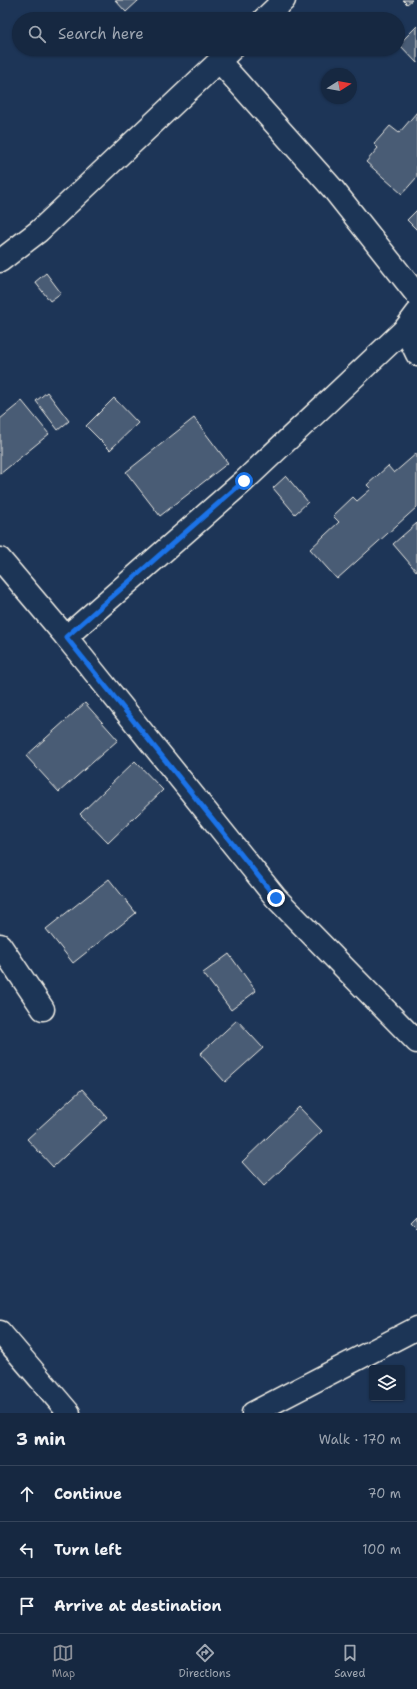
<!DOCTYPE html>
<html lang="en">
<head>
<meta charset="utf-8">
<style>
  :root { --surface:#162841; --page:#23344c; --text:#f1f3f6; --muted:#9ea6b1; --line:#35445a; --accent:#8c9099 }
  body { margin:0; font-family:"Shantell Sans",sans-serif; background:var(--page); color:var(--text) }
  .controls { position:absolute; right:12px; bottom:12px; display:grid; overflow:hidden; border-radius:4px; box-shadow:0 1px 3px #0004 }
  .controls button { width:36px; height:36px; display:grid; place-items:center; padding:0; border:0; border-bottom:1px solid var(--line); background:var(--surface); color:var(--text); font:20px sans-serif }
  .compass { position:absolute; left:321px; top:68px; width:36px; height:36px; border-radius:50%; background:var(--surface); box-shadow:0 1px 3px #0004; rotate:79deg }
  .stop { position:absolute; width:12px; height:12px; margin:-9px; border:3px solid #1a73e8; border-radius:50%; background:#fff }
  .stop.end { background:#1a73e8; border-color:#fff; box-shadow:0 1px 4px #0008 }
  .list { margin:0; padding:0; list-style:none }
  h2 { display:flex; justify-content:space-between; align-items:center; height:52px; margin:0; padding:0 16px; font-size:17px }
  h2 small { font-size:13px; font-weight:400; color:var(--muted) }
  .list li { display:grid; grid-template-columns:26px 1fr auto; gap:12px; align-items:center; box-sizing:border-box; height:56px; padding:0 16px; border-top:1px solid var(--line) }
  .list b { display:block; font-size:15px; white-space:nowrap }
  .list em { font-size:13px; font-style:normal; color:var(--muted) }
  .icon { flex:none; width:22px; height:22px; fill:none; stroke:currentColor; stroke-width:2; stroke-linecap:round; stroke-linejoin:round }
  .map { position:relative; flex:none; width:417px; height:1413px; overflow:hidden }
  .search { position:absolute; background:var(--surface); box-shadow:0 1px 3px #0004; left:12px; right:12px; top:12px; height:44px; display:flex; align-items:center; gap:10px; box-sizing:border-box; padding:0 14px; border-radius:22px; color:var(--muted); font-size:15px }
  .sheet { height:220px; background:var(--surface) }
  nav { display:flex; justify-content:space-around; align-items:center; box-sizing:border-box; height:56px; border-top:1px solid var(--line); background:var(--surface); font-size:11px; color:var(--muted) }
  nav a { display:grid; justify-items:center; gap:2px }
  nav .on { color:var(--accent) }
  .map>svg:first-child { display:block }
  .building { fill:#485b74; stroke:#f4f1e8 }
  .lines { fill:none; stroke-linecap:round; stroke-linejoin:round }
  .minor-casing { stroke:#f4f1e8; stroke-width:25 }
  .minor { stroke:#1d3557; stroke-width:22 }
  .route { stroke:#1a73e8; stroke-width:5 }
</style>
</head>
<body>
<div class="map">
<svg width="417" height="1413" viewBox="0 0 417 1413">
  <rect width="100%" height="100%" fill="#1d3557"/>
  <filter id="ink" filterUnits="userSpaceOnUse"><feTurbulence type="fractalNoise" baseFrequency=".025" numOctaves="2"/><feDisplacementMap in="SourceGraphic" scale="8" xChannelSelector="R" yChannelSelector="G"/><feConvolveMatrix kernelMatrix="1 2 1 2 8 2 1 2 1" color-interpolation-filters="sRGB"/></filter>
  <g filter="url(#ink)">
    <!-- building -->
    <g class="building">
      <path d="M115,0H139L126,12Z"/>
      <path d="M403,0H412L407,4Z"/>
      <path d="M417,26V63L399,44Z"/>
      <path d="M417,112V177L402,194L366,162L378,148L374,144L390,126L399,133Z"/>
      <path d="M417,210V230L407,220Z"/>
      <path d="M46,273L61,293L50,301L35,282Z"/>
      <path d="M47,392L69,421L58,430L36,401Z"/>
      <path d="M114,398L138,423L110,450L86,426Z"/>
      <path d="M22,401L49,434L0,474V419Z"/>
      <path d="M194,418L228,463L160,516L126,472Z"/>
      <path d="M417,453V507L337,579L310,549L339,522L333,516L353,497L357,501L371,489L367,485L388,466L394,473Z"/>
      <path d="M286,476L308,502L295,514L273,488Z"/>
      <path d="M417,523V572L393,544Z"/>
      <path d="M85,703L118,740L59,792L26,756Z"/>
      <path d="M135,761L163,790L108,843L80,814Z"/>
      <path d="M109,879L136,913L73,963L46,929Z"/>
      <path d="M229,954L256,991L231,1010L203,973Z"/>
      <path d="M237,1020L263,1048L225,1082L200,1054Z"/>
      <path d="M82,1089L107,1117L53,1167L27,1139Z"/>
      <path d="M299,1107L322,1131L264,1186L242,1162Z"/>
      <path d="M417,1216V1228L411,1222Z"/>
    </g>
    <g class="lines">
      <defs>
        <g id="minor">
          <path d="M264,19L284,0"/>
          <path d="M219,61L333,189L417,295"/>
          <path d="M0,261L39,231L232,49"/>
          <path d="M405,329L417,354"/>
          <path d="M0,559L66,637L276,898L417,1042"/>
          <path d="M66,637L244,481L405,329L417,313"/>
          <path d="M0,945L43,1009"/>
          <path d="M0,1332L69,1413"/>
          <path d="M253,1413L417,1328"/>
        </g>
      </defs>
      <!-- minor casing -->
      <use href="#minor" class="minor-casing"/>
      <!-- minor -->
      <use href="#minor" class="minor"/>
    </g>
  </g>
  <g class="lines" filter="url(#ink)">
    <!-- route -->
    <path class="route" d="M244,481L66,637L276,898"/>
  </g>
</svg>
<div class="controls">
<button><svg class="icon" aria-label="layers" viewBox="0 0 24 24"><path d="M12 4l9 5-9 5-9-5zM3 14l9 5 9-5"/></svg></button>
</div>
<svg class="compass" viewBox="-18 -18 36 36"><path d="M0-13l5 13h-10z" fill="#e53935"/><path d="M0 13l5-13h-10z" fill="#9ea6b1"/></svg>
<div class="stop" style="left:244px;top:481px"></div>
<div class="stop end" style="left:276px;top:898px"></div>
<div class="search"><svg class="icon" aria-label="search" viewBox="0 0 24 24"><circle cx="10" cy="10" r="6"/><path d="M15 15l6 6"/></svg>Search here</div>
</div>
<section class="sheet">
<h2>3 min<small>Walk · 170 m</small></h2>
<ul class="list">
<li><svg class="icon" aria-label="ahead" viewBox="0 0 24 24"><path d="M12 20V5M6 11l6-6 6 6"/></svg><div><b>Continue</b></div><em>70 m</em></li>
<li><svg class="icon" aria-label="left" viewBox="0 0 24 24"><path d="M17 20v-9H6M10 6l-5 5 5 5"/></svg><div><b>Turn left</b></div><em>100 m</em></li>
<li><svg class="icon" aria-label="arrive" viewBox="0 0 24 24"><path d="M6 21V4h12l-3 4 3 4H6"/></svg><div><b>Arrive at destination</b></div></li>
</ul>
</section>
<nav>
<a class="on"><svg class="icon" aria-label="map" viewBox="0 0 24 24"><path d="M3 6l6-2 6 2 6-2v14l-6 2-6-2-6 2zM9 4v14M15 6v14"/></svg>Map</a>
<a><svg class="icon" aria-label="directions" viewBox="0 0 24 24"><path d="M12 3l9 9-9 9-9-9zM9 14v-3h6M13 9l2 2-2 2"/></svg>Directions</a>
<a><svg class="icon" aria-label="saved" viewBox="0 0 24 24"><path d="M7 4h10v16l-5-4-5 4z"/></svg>Saved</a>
</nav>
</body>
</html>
